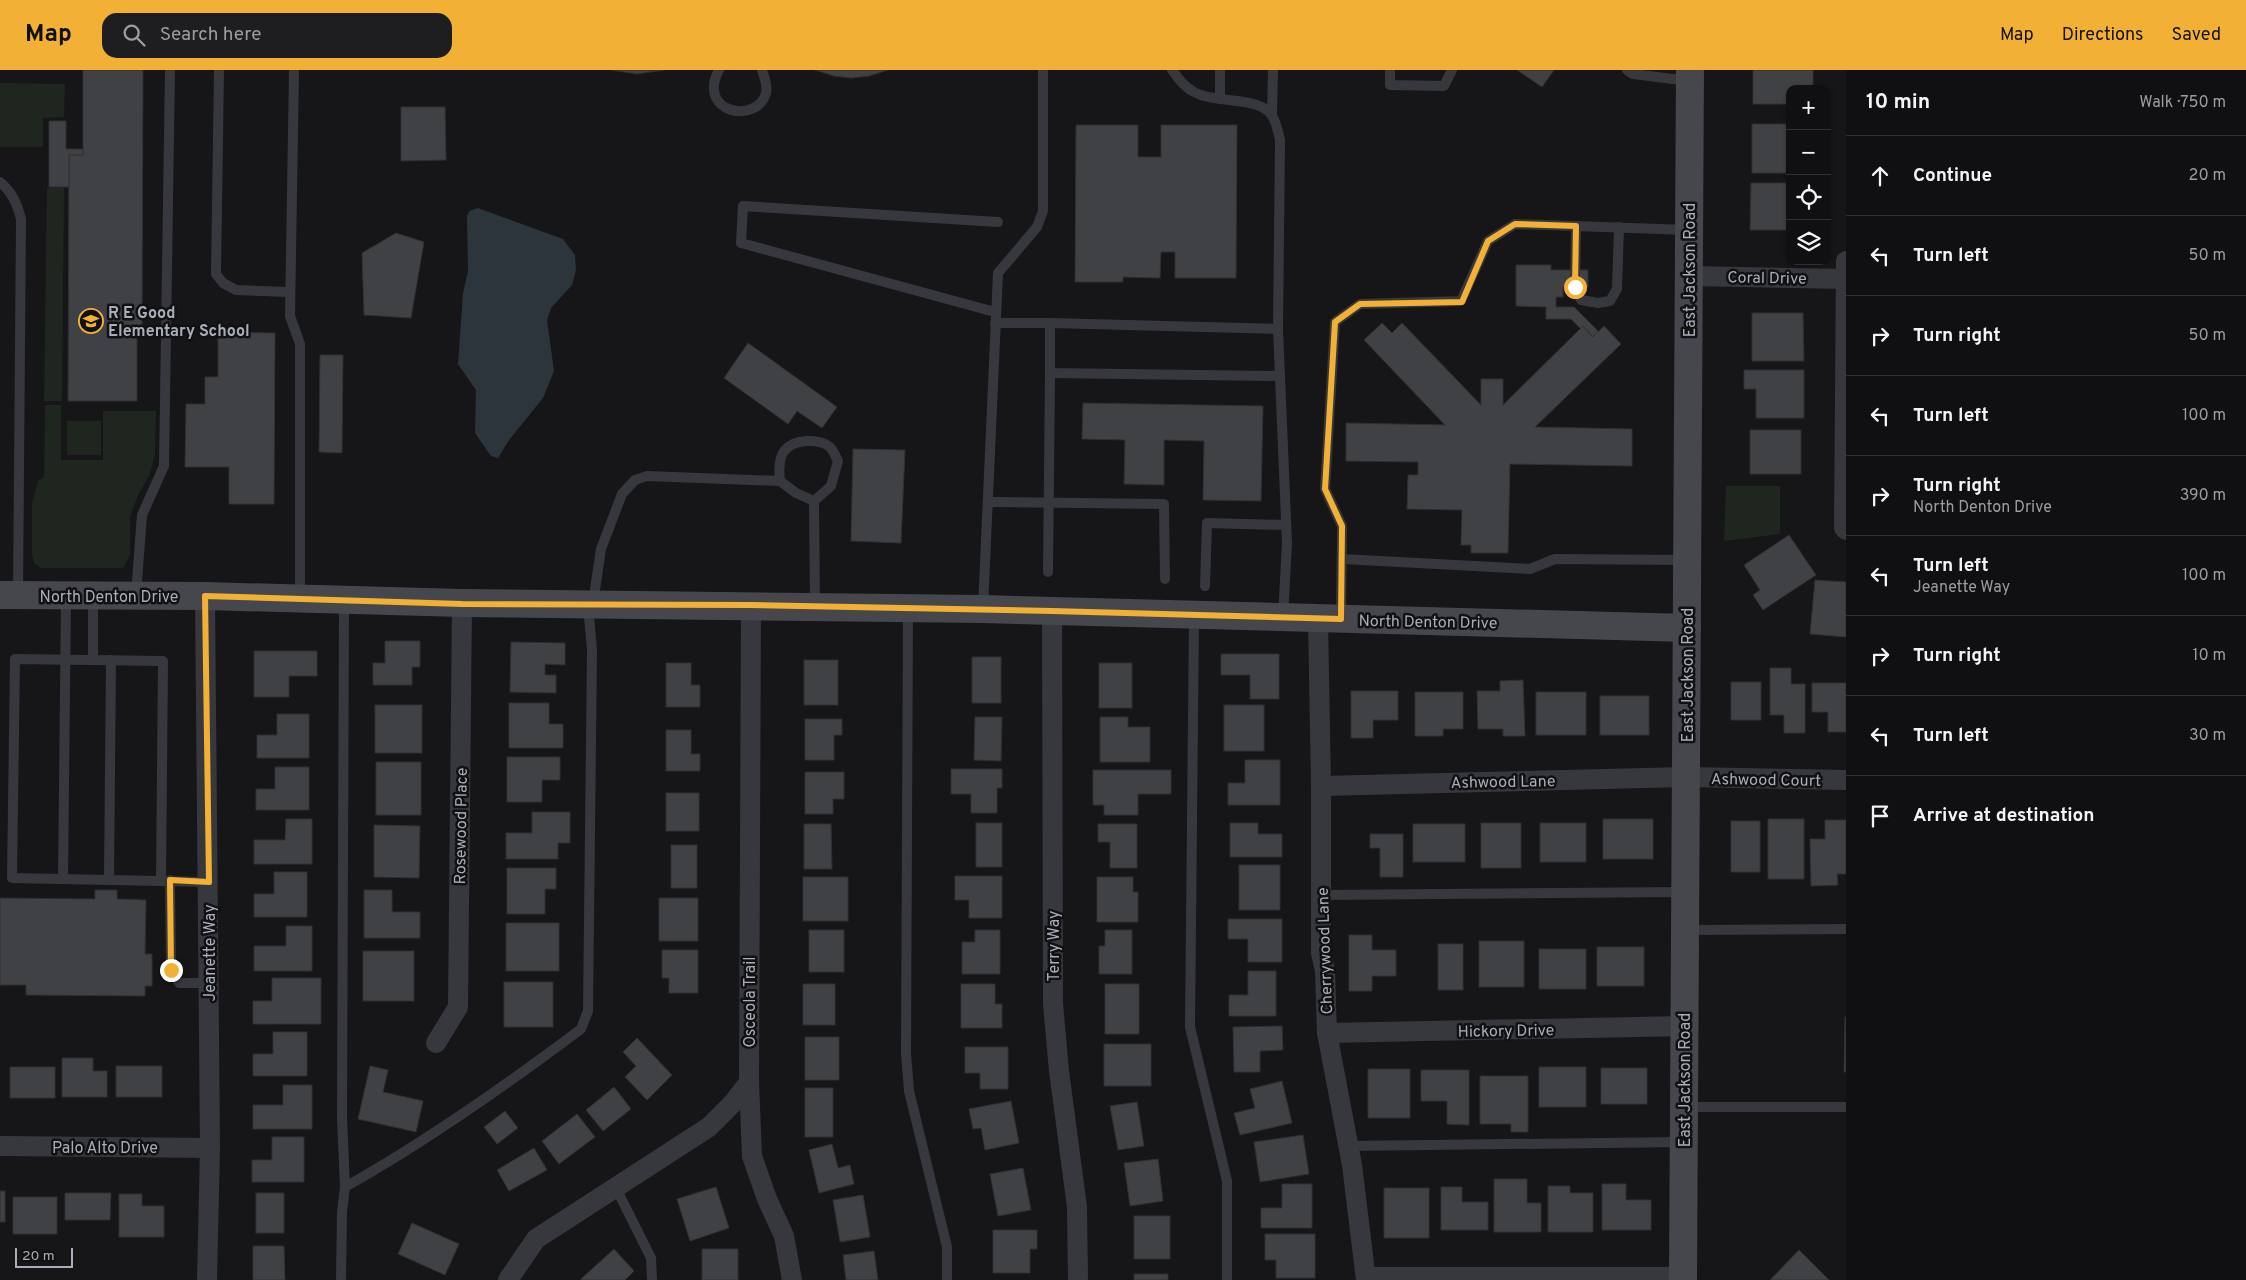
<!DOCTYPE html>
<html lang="en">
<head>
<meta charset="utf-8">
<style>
  :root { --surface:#101012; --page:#1e1e20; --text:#f1f3f6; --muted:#9c9d9f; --line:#303032; --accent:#f2b134 }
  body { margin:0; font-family:Overpass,sans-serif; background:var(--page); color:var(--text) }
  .controls { position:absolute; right:15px; top:15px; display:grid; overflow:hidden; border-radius:10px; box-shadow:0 1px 4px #0004 }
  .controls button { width:45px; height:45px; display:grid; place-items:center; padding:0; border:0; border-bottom:1px solid var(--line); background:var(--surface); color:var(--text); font:25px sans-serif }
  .scale { position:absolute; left:15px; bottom:12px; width:58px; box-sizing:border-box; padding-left:5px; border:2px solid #a8adb8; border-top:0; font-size:14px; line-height:18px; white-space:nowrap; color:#a8adb8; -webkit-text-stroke:4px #111113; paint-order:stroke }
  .stop { position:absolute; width:15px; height:15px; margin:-11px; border:4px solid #f2b134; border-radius:50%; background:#fff }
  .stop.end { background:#f2b134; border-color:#fff; box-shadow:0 1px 5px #0008 }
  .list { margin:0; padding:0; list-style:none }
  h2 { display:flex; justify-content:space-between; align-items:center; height:65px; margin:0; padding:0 20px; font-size:21px }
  h2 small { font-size:16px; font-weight:400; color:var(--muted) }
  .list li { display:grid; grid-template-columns:32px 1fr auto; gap:15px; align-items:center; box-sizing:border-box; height:80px; padding:0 20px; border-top:1px solid var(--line) }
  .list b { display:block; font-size:19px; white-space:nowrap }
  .list p { margin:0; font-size:16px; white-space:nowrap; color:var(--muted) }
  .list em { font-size:16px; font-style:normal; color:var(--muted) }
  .icon { flex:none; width:28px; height:28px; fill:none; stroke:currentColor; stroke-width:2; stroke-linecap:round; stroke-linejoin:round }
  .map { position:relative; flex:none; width:1846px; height:1210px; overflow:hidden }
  header { display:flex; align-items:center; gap:30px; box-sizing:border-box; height:70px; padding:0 25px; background:var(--accent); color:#111 }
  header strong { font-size:24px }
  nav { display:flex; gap:28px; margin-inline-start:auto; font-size:18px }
  .search { width:350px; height:45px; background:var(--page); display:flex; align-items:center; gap:12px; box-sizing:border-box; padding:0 18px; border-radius:15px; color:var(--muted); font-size:19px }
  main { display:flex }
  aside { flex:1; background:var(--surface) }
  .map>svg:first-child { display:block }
  .green { fill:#1e261f }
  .water { fill:#2c353c }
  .building { fill:#404145; stroke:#303034 }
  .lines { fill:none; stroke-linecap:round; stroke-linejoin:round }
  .lane { stroke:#37383d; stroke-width:10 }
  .street { stroke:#37383d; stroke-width:20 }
  .secondary { stroke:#45474d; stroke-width:28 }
  .route { stroke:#f2b134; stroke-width:6 }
  .labels { text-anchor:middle; stroke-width:5; stroke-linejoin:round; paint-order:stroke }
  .street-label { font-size:16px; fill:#a8adb8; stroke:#111113 }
  .poi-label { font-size:16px; font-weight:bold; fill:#a8adb8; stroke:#111113; text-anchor:start }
</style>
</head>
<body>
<header>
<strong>Map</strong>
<div class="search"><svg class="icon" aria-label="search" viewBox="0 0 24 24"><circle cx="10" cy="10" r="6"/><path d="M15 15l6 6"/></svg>Search here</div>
<nav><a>Map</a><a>Directions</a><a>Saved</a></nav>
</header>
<main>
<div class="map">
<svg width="1846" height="1210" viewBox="0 0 1846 1210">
  <rect width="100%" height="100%" fill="#161618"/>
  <!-- green -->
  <g class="green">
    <path d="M0,13L65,14L64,47L43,48V77H0Z"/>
    <path d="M47,118H64L62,331H44Z"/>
    <path d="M45,335H61V390H103V341H156L155,385L149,406L138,425L130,447V485L123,498H41L34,493L32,484V433L38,411L44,407Z"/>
    <rect x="67" y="351" width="34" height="34"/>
    <path d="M1726,416H1780V464L1724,471Z"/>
  </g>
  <!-- water -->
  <path class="water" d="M478,138L563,169L575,185L576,200L572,215L551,238L547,250L554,301L543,328L509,370L498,388L491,386L475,363L476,320L458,294L463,223L468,201L467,146L469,141Z"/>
  <!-- building -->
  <g class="building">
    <path d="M83,0H143L142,260H137V331H68L69,85H83Z"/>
    <path d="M611,0H664L637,4Z"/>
    <path d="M815,0H888L869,6L851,8L834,6Z"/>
    <path d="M1517,0H1554L1542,17Z"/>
    <path d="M1753,0H1813V19H1790V34H1753Z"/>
    <path d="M401,37H445L446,90L401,91Z"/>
    <path d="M49,51H66V79H83V85H69V117H49Z"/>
    <rect x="1752" y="54" width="38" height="49"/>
    <path d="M1076,55H1138V87H1161V55H1237L1236,208H1175V182H1161L1160,208L1123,207V212H1075Z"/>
    <path d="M1751,113H1790V160H1750Z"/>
    <path d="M396,163L424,172L411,248L364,245L362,183Z"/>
    <path d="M1516,195H1551V200H1588V217H1563V227H1556V237H1574L1599,262L1593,267L1583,256L1581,259L1571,249H1546V237L1516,236Z"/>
    <path d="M1752,243H1803L1804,291H1752Z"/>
    <path d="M1382,253L1392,263L1402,253L1481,335V309H1503V335L1583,256L1593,267L1604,256L1621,274L1535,357L1632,359V396L1510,394L1508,483H1471V475H1461L1462,440L1407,439L1408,405H1418V392L1346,391V353L1445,355L1364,270Z"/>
    <path d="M218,262L275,263L274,434H229V397H185L186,334H205V307H218Z"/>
    <path d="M748,273L837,337L822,358L797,341L788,354L724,308Z"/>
    <path d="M320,285H343L342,383L319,382Z"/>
    <path d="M1744,300H1804V348H1756V319H1744Z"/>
    <path d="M1083,333L1263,336L1261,431L1203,430L1204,371L1164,370V415L1124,414L1125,370L1082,369Z"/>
    <rect x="1750" y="360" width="51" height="44"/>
    <path d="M853,379L905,380L901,473L851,471Z"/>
    <path d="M1789,465L1816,505L1763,540L1753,525L1760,520L1744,495Z"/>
    <path d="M1815,510L1846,512V567L1810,564Z"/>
    <path d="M385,571H420V597H412V615H373V593H385Z"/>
    <path d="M511,572L565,573V595L545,594V605H556V623L510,622Z"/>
    <path d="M254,581H317V606H289V627H254Z"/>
    <path d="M1221,584H1279V629H1250V605H1221Z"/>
    <rect x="972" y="587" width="29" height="46"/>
    <rect x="804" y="590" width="34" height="45"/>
    <path d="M666,593H691V615H700V637H666Z"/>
    <rect x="1099" y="593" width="33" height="45"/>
    <path d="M1770,598H1791V614H1805V663H1784V645H1770Z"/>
    <path d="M1523,610L1525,666H1503V659H1478L1477,621H1500V611Z"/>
    <rect x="1731" y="612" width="30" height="38"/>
    <path d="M1812,613H1846V662H1828V642H1812Z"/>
    <path d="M1351,621H1398V650H1373V668H1351Z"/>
    <path d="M1415,622H1463V659H1443V666H1415Z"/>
    <rect x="1536" y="622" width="50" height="43"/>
    <rect x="1600" y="626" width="49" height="39"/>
    <path d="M509,633H549V654H563V678H509Z"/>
    <rect x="375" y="635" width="47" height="48"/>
    <rect x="1224" y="635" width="40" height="46"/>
    <path d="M277,644H309V688H257V665H277Z"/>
    <path d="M975,647H1002L1001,691L974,690Z"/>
    <path d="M1100,647H1128V657H1150V692H1100Z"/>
    <path d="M805,649H842V665H834V690H805Z"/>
    <path d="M666,660H691V684H700V701H666Z"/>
    <path d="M507,687H560V710H542V732H507Z"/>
    <path d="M1245,690H1280V735H1228V713H1245Z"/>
    <rect x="376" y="692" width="45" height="53"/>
    <path d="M275,697H309V740H256V719H275Z"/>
    <path d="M951,699H1002V718H997V743H971V724H951Z"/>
    <path d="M1093,700H1171V724H1138V745H1104V735H1093Z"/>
    <path d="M805,702H844V729H833V744H805Z"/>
    <rect x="666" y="723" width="33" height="38"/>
    <path d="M532,742H570V773H558V789H506V763H532Z"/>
    <path d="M286,749H312V794H254V770H285Z"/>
    <rect x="1603" y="749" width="50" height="40"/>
    <rect x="1768" y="749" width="36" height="60"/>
    <path d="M1825,750H1846V804H1837L1838,815L1811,816L1810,769H1825Z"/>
    <rect x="1731" y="751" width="29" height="51"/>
    <rect x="976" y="753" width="26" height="44"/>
    <path d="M1230,753H1258V764H1282V787H1230Z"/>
    <rect x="1481" y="753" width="40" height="45"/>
    <rect x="1540" y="753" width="46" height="39"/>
    <path d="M804,754H831L832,799H804Z"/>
    <path d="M1098,754H1137V798H1110V772H1098Z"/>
    <rect x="1413" y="754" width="52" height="38"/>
    <path d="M374,755L420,756L419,808L374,807Z"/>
    <path d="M1370,764H1403V807H1380V778H1370Z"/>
    <rect x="671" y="775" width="26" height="43"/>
    <rect x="1239" y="795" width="41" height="45"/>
    <path d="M507,798H556V819H545V844H507Z"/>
    <path d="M274,802H307V847H254V824H274Z"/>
    <path d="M955,806H1002V848H969V830H955Z"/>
    <rect x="803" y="807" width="45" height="44"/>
    <path d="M1097,807H1133V822H1138V852H1097Z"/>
    <path d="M95,820H117V829L146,830L145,884H152V916H145V926L26,925V915H0V828L95,829Z"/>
    <path d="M364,820H392V842H420V868H364Z"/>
    <rect x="659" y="828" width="39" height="43"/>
    <path d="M1228,849H1282V892H1248V869H1228Z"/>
    <rect x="506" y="853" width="53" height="48"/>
    <path d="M286,856H312V901H254V876H286Z"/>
    <rect x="809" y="860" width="35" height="42"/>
    <path d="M975,860H1000V904H962V872H975Z"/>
    <path d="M1105,860H1132V904H1099V876H1105Z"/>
    <path d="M1349,865H1372V880H1396V906H1372V921H1349Z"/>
    <rect x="1479" y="871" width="45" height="46"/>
    <rect x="1438" y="874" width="25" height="46"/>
    <rect x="1597" y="877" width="47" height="39"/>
    <rect x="1539" y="879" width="47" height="40"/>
    <path d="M662,880H698V923H669V908H662Z"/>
    <rect x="363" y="881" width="51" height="50"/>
    <path d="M1248,901H1276V946H1229V925H1248Z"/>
    <path d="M272,908H321V954H253V931H272Z"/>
    <rect x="504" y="912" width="49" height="45"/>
    <rect x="803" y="914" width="32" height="41"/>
    <path d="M961,914H995V934H1002V958H961Z"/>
    <rect x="1105" y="914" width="34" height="50"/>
    <path d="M1845,947H1846V1002H1844Z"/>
    <path d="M1282,956L1283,980L1260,981V1002H1234L1233,957Z"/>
    <path d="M273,962H307V1006H253V984H273Z"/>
    <rect x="805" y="967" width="34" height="43"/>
    <path d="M637,968L672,1005L647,1030L625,1007L636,996L623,982Z"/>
    <rect x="1104" y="974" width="47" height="42"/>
    <path d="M965,977H1008V1019H980V1003H965Z"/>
    <path d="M62,988H93V1001H107V1027H62Z"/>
    <rect x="116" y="996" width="46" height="31"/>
    <path d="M370,996L388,1000L383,1022L423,1031L416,1062L358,1049Z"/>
    <rect x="10" y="997" width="45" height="31"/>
    <rect x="1539" y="997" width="47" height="40"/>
    <rect x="1601" y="998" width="46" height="36"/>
    <rect x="1368" y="999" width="42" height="49"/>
    <path d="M1421,1000H1469V1055L1447,1054V1031H1421Z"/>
    <path d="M1480,1006H1528V1062H1511V1054H1480Z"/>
    <path d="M1282,1011L1292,1053L1240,1065L1234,1043L1255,1038L1250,1019Z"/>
    <path d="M283,1015H312V1059H253V1035H283Z"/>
    <path d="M614,1017L631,1039L603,1061L586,1040Z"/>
    <rect x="805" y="1018" width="28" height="49"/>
    <path d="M1011,1031L1019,1073L985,1080L981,1058L973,1059L969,1039Z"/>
    <path d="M1137,1032L1144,1076L1118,1080L1110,1036Z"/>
    <path d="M505,1041L518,1058L497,1074L484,1057Z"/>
    <path d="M577,1044L595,1067L559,1094L542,1071Z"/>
    <path d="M1303,1065L1309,1104L1260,1112L1254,1072Z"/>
    <path d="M272,1067H304V1112H252V1090H272Z"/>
    <path d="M832,1074L838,1098L850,1095L854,1114L819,1123L809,1080Z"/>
    <path d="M534,1078L547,1100L509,1121L497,1100Z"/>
    <path d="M1158,1089L1163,1131L1130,1136L1124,1093Z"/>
    <path d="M1023,1098L1031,1140L998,1146L990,1104Z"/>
    <path d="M1494,1109H1527V1133H1541V1162H1494Z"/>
    <path d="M1282,1114H1312V1158H1261V1138H1282Z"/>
    <path d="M1602,1114H1626V1130H1651V1160H1602Z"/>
    <path d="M1548,1116H1570V1123H1593V1162H1548Z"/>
    <path d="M716,1117L729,1158L690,1171L677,1129Z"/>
    <path d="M1441,1117H1462V1132H1488V1160H1441Z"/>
    <rect x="1384" y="1118" width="45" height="50"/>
    <rect x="0" y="1121" width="5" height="31"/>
    <path d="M65,1123H111L110,1150H65Z"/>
    <rect x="256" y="1123" width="28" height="40"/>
    <path d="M119,1124H142V1136H164V1167H119Z"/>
    <path d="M863,1125L870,1167L840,1172L833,1130Z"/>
    <rect x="13" y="1127" width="44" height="37"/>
    <rect x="1134" y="1146" width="36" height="43"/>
    <path d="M412,1153L459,1174L445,1205L398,1184Z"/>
    <path d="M993,1160H1037V1179H1030V1203H993Z"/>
    <path d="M1265,1164H1315V1208H1276V1190H1265Z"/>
    <path d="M253,1176H284L285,1210H253Z"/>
    <path d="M614,1179L634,1201L625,1210H582L581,1209Z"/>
    <rect x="702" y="1179" width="36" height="31"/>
    <path d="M1799,1180L1829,1210H1770Z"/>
    <path d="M874,1181L878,1210H846L843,1185Z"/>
    <rect x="1134" y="1204" width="34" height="6"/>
  </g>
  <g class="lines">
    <!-- lane -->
    <g class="lane">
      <path d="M219,0L216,204L223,213L236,220L290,222"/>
      <path d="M294,0L290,246L300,274V528"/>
      <path d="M719,0C696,43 757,55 766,23C768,15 764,7 762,0"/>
      <path d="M1172,0C1179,9 1184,17 1194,22C1215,34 1256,26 1271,44C1276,50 1278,62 1280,70L1278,259L1287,473L1283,547"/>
      <path d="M1390,0V15L1444,16L1452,0"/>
      <path d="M1627,0L1633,4L1689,11"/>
      <path d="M1220,29V0"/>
      <path d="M1272,45L1273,0"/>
      <path d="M0,112C12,122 17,133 21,149L18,525"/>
      <path d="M1576,156L1575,217L1581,230L1598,233L1610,231L1617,219L1619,157"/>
      <path d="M995,242L741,173L743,136L998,152"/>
      <path d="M995,253H1050V303L1280,306"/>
      <path d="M1050,253L1278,259"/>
      <path d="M780,411C779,402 778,388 785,380C794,369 819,368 830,377C833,380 836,387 838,391L831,416L814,431"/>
      <path d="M988,432L1164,434L1165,509"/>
      <path d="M1342,489L1530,499L1555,489L1686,490"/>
      <path d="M1048,502L1050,303"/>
      <path d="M1205,516L1207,453L1286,455"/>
      <path d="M136,524L142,445L164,396L170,0"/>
      <path d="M344,531L342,1048L345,1117"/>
      <path d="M593,533L601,479L622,424L635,410L647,406L780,411L796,423L814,431L815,535"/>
      <path d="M983,538L998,203L1037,157L1043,141V0"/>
      <path d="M908,539L906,983L909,1021L947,1177V1210"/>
      <path d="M1194,545L1190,957L1227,1111V1210"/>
      <path d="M1341,547L1342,456L1325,419L1335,252L1360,234L1461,231L1488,171L1515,154L1688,160"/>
      <path d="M93,590V526"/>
      <path d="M63,809L66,527"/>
      <path d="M109,809L111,590"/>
      <path d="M161,810L163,591L15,589L12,808L209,812"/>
      <path d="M170,810L171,900L179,913H209"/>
      <path d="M1321,825L1685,822"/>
      <path d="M1687,860L1846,859"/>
      <path d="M1685,1037H1846"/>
      <path d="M1348,1076L1682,1072"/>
      <path d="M616,1118L651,1188L652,1210"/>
      <path d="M341,1210L342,1142L345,1117C427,1071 505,1016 581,959L588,941L592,580L588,535"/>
    </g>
    <!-- street -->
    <g class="street">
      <path d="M1846,191L1844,458L1846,460"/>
      <path d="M1689,206L1845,209"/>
      <path d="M205,526L210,1078L207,1210"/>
      <path d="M1052,541L1053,934L1059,1001L1077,1137L1078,1210"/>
      <path d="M1318,549L1321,716V883L1325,901L1327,963L1352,1095L1366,1210"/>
      <path d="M1321,716L1686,707L1846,710"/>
      <path d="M1327,963L1685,956"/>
      <path d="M436,973L458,937L462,533"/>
      <path d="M749,1012L752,1086L767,1129L784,1166L792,1210"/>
      <path d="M0,1076L210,1078"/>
      <path d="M1366,1207H1683"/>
      <path d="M508,1210L536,1169L709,1057L733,1033L749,1012L751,535"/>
    </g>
    <!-- secondary -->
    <g class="secondary">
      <path d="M0,525L205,526L462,533L983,539L1687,558"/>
      <path d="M1683,1210L1690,0"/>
    </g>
  </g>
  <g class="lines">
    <!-- route -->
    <path class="route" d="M171,900L170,810L209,812L205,526L462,534L751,535L1052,541L1341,549L1342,456L1325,419L1335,252L1360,234L1462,232L1488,171L1515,154L1576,156L1575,217"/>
  </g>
  <!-- icons -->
  <defs>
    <symbol id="school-ring" viewBox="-11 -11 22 22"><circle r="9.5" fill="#111113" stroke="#f2b134" stroke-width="1.5"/><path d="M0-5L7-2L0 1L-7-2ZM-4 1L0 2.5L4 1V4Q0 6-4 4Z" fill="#f2b134"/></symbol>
  </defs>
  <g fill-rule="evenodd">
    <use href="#school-ring" x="77" y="237" width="28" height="28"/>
  </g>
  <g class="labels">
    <!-- street labels -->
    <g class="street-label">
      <text transform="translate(1689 200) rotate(-90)" y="6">East Jackson Road</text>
      <text transform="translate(1767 207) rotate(1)" y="6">Coral Drive</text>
      <text x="109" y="532">North Denton Drive</text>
      <text transform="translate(1428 551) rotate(1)" y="6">North Denton Drive</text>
      <text transform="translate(1687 605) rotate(-90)" y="6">East Jackson Road</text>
      <text transform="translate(1766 709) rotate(1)" y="6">Ashwood Court</text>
      <text transform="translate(1503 711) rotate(-1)" y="6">Ashwood Lane</text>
      <text transform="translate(460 756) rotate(-89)" y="6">Rosewood Place</text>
      <text transform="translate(1053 876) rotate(-90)" y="6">Terry Way</text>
      <text transform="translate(1324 881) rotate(-92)" y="6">Cherrywood Lane</text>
      <text transform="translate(209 883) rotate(-90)" y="6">Jeanette Way</text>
      <text transform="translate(749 932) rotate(-90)" y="6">Osceola Trail</text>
      <text transform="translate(1506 960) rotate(-1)" y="6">Hickory Drive</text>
      <text transform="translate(1684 1010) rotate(-90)" y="6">East Jackson Road</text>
      <text x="105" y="1083">Palo Alto Drive</text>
    </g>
    <!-- poi labels -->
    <g class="poi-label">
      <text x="108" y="248">R E Good<tspan x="108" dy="18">Elementary School</tspan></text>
    </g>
  </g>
</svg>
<div class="controls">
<button>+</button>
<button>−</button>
<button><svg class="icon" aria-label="locate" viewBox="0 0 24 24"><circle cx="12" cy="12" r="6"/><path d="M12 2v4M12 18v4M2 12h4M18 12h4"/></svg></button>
<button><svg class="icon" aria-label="layers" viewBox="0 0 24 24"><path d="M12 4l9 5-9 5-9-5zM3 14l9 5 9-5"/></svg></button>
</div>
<div class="scale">20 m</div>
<div class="stop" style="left:1575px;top:217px"></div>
<div class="stop end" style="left:171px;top:900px"></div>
</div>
<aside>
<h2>10 min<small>Walk · 750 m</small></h2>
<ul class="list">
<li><svg class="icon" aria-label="ahead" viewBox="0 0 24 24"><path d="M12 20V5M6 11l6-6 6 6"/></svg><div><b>Continue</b></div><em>20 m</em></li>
<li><svg class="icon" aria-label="left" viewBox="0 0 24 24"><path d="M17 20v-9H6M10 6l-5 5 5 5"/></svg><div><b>Turn left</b></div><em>50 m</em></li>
<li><svg class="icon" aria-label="right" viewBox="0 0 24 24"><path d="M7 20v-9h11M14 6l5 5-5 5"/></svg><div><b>Turn right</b></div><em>50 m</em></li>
<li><svg class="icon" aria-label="left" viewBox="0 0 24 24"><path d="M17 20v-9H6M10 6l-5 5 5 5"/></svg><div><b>Turn left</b></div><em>100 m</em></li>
<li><svg class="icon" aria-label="right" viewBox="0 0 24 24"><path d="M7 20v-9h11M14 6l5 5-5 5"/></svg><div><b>Turn right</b><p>North Denton Drive</p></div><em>390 m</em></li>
<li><svg class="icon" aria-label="left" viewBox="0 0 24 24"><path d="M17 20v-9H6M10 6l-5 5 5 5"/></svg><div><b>Turn left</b><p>Jeanette Way</p></div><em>100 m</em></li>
<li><svg class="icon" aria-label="right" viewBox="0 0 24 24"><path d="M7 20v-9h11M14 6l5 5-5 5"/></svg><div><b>Turn right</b></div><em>10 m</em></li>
<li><svg class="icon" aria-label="left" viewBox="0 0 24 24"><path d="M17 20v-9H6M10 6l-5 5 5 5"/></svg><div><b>Turn left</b></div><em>30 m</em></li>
<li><svg class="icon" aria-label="arrive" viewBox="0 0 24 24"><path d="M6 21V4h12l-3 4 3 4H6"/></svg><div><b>Arrive at destination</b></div></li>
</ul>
</aside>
</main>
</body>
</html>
